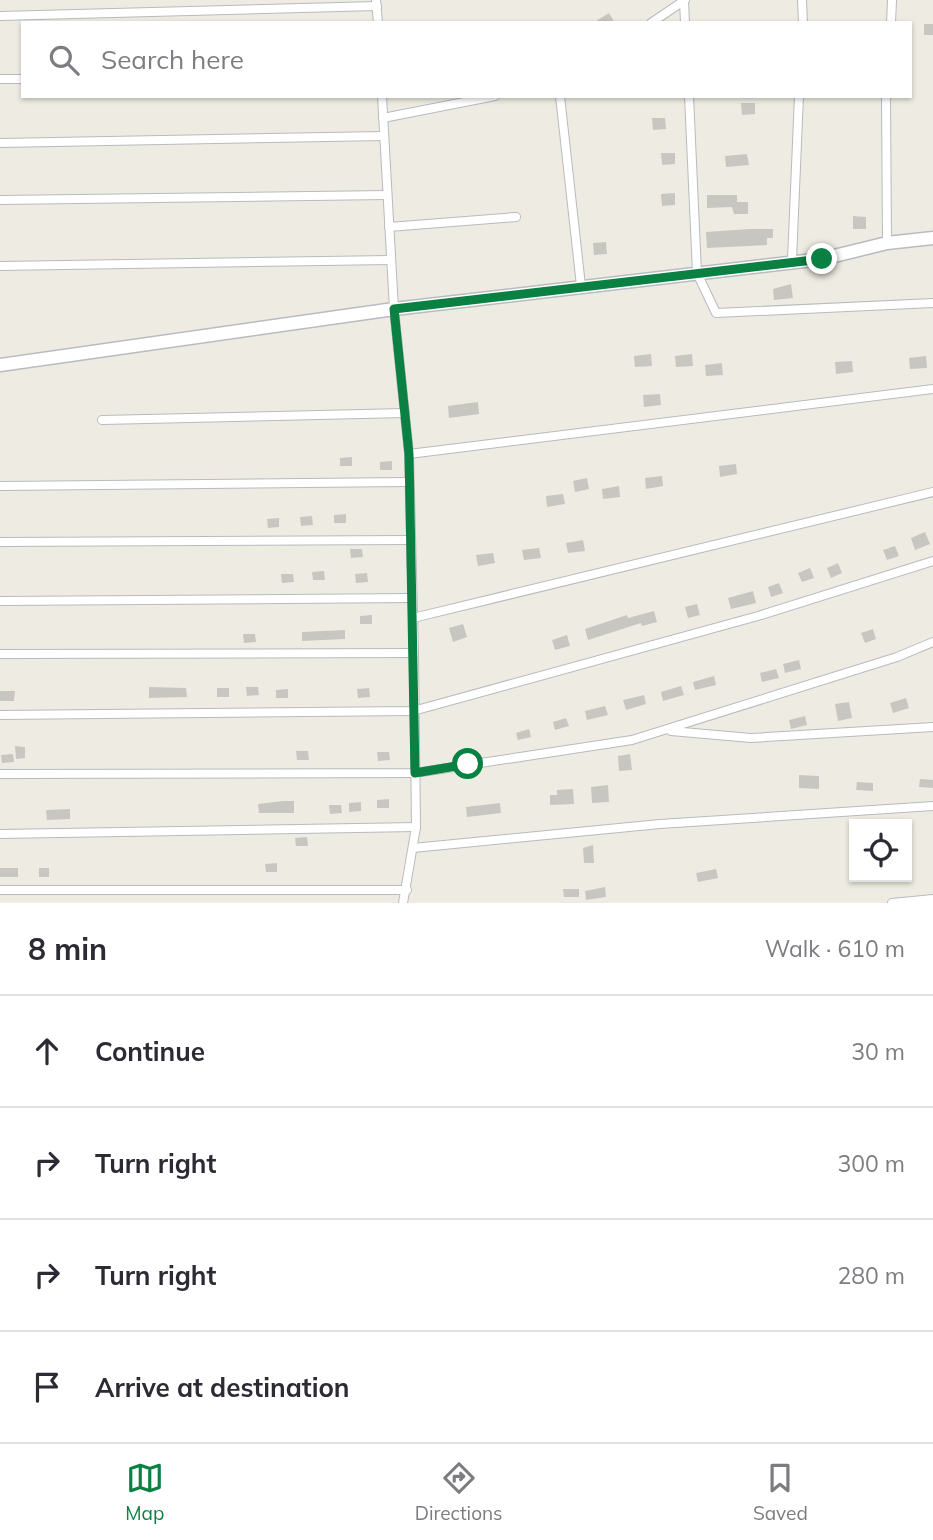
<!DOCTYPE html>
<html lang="en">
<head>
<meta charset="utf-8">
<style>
  :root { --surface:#fff; --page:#f7f7f7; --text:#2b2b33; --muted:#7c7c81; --line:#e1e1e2; --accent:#0b8043 }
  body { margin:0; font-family:Mulish,sans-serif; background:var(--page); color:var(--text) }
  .controls { position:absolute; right:21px; bottom:21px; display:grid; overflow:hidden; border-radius:0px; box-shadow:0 2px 5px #0004 }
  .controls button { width:63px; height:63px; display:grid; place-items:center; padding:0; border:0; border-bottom:2px solid var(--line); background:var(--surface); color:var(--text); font:35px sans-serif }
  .stop { position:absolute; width:21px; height:21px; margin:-16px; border:5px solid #0b8043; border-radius:50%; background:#fff }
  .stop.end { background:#0b8043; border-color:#fff; box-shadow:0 2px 7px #0008 }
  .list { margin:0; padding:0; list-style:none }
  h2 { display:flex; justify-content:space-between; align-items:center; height:91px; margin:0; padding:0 28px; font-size:30px }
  h2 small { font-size:23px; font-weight:400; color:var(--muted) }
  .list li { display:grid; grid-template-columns:46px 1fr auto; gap:21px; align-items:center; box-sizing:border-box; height:112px; padding:0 28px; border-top:2px solid var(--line) }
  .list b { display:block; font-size:26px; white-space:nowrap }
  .list em { font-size:23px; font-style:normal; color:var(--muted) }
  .icon { flex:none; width:38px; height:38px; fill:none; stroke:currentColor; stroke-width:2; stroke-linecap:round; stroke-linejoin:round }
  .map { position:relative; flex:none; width:933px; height:903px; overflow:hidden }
  .search { position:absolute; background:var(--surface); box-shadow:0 2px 5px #0004; left:21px; right:21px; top:21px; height:77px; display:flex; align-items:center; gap:18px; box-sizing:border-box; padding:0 24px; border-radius:0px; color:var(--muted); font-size:26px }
  .sheet { height:539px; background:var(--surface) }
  nav { display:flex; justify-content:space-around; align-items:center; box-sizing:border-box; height:98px; border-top:2px solid var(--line); background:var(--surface); font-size:19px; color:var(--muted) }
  nav a { display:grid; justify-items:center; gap:4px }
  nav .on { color:var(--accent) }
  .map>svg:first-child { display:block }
  .building { fill:#c8c6c0 }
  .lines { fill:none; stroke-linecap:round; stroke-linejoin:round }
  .street-casing { stroke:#b8babf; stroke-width:10 }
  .secondary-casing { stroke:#b8bbc1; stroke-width:15 }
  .street { stroke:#fff; stroke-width:8 }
  .secondary { stroke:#fff; stroke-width:12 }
  .route { stroke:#0b8043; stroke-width:9 }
</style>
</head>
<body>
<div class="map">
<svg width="933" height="903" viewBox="0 0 933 903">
  <rect width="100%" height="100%" fill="#eeece2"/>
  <!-- building -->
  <g class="building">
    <path d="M609,13L615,23H593Z"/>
    <rect x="924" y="24" width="9" height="11"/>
    <path d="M741,103H755V114L742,115Z"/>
    <path d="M652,118H665L666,129L653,130Z"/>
    <path d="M661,153H675V164L662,165Z"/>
    <path d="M747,154L749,165L726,167L725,156Z"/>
    <path d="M675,193V205L662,206L661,194Z"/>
    <path d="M707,195H737V202H748V214H734L732,207L707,208Z"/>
    <path d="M853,216L866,217V229H853Z"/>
    <path d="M750,229H773V238H767V245L707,248L706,232Z"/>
    <path d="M606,242L607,254L594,255L593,243Z"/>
    <path d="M791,284L793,298L774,300L773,289Z"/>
    <path d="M651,354L652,366L635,367L634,356Z"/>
    <path d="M692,354L693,366L676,367L675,356Z"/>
    <path d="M926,356L927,368L910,369L909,358Z"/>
    <path d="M852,361L853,372L836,374L835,362Z"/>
    <path d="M722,363L723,375L706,376L705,365Z"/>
    <path d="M660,394L661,405L644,407L643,395Z"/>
    <path d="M478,402L479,414L449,418L448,406Z"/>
    <path d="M352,457V466H340V458Z"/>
    <path d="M392,461V470H380V462Z"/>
    <path d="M736,464L737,474L720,477L719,466Z"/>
    <path d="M662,476L663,486L646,489L645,478Z"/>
    <path d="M587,478L589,489L575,492L573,481Z"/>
    <path d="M619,486L620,497L603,499L602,489Z"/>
    <path d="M563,494L565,504L547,507L546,496Z"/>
    <path d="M346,514V523H334V515Z"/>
    <path d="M312,516L313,525L301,526L300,517Z"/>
    <path d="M279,518V527L268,528L267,519Z"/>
    <path d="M925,532L930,544L915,550L911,538Z"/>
    <path d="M583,540L585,551L568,553L566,543Z"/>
    <path d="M895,546L899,556L887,560L883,550Z"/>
    <path d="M539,548L541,558L524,560L522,550Z"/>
    <path d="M350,549H362L363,557L351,558Z"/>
    <path d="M493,553L495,563L478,566L476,555Z"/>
    <path d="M838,563L842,573L831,578L827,568Z"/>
    <path d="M810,568L814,578L802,582L798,573Z"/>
    <path d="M324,571L325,580H313L312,572Z"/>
    <path d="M367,573L368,582L356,583L355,574Z"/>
    <path d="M281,574H293L294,582L282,583Z"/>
    <path d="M779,583L783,593L771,597L768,587Z"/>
    <path d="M753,591L756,603L731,609L728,598Z"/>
    <path d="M697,604L700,615L688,618L685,607Z"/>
    <path d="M654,611L657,622L642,626L641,623L588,640L585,629L627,615L628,618Z"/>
    <path d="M372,615V624H360V616Z"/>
    <path d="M463,624L467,637L453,642L449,628Z"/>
    <path d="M873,629L876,639L865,643L861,633Z"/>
    <path d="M345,630V639L302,641V632Z"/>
    <path d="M243,634H255L256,642L244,643Z"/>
    <path d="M567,635L570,646L555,650L552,640Z"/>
    <path d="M799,660L801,669L785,673L783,664Z"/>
    <path d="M776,669L779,678L762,682L760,673Z"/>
    <path d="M714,676L716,685L695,690L693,682Z"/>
    <path d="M681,686L684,695L663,701L661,692Z"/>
    <path d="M149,687L186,688L187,697L149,698Z"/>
    <path d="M246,687H258L259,695L247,696Z"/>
    <rect x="217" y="688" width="12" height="9"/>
    <path d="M369,688L370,697L358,698L357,689Z"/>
    <path d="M288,689V698H276V690Z"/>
    <path d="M0,691H15L14,701H0Z"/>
    <path d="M644,695L646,704L626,710L623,700Z"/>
    <path d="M906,698L909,708L893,713L890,703Z"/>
    <path d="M849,702L852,718L838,721L835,704Z"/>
    <path d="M605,706L608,715L587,720L585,711Z"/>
    <path d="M805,716L807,725L791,729L789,720Z"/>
    <path d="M566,718L569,726L555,730L553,722Z"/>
    <path d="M529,729L531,737L518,740L516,733Z"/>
    <path d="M15,746L25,747V758L16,759Z"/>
    <path d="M296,751H308L309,760H297Z"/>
    <path d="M377,752H389L390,760L378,761Z"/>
    <path d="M13,754L14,762L2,763L1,755Z"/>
    <path d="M630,754L632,770L619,771L618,756Z"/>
    <path d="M799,775L819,776V789L799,788Z"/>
    <path d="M920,779L933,780V788L919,787Z"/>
    <path d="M857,782L873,783V791L856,790Z"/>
    <path d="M608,785L609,802L592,803L591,787Z"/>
    <path d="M573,789L574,804L550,805V795H557V790Z"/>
    <path d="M389,799V808H377V800Z"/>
    <path d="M283,801H294V813H259L258,804Z"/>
    <path d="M361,802V811L349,812V803Z"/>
    <path d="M500,803L501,813L467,817L466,807Z"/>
    <path d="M329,805H341L342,813L330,814Z"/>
    <path d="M70,809V819L47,820L46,810Z"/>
    <path d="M307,837L308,846H296L295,838Z"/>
    <path d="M593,845L594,863H584L583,848Z"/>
    <path d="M277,863V872H266L265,864Z"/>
    <rect x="0" y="868" width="18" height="9"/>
    <rect x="39" y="868" width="10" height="9"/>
    <path d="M716,869L718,878L698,882L696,873Z"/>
    <path d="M605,887L606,897L586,900L585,891Z"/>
    <path d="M563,889H579V897H564Z"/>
  </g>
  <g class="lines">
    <defs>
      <g id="street">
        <path d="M376,0L378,23"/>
        <path d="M684,0L685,23"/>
        <path d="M802,0L803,23"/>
        <path d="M0,16L377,6"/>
        <path d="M651,23L685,0"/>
        <path d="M891,23L892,0"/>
        <path d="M0,79H23"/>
        <path d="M382,96L394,309L409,454L414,653L416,827L403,903"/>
        <path d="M560,96L581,286"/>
        <path d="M689,96L697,273L716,313L933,303"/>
        <path d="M886,96L887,243"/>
        <path d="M383,118L495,96"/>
        <path d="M0,143L384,136"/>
        <path d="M0,200L387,195"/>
        <path d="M389,227L516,217"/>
        <path d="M792,260L799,96"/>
        <path d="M0,266L391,260"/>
        <path d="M102,420L405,413"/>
        <path d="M409,454L933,389"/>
        <path d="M0,486L409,482"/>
        <path d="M0,542L410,540"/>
        <path d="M0,601L412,598"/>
        <path d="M413,618L933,492"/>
        <path d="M0,654L414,653"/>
        <path d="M0,715L413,711L758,616L933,561"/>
        <path d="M671,731L751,738L933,727"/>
        <path d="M0,774L415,773L632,740L897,657L933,642"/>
        <path d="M0,834L416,827"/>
        <path d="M413,848L660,824L933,806"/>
        <path d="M0,890H407"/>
        <path d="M892,903L933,899"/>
      </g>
      <path id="secondary" d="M0,365L394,309L822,259L887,243L933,238"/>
    </defs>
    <!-- street casing -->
    <use href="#street" class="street-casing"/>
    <!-- secondary casing -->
    <use href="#secondary" class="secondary-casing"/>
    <!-- street -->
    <use href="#street" class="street"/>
    <!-- secondary -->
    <use href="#secondary" class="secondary"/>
  </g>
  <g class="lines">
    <!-- route -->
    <path class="route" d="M468,764L415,773L409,454L394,309L822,259"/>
  </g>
</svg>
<div class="controls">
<button><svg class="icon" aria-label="locate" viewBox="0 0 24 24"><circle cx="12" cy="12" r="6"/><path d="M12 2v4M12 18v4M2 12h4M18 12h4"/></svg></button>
</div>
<div class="stop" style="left:468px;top:764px"></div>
<div class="stop end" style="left:822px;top:259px"></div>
<div class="search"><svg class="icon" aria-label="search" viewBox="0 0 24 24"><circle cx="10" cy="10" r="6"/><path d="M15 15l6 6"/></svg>Search here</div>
</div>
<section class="sheet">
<h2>8 min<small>Walk · 610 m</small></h2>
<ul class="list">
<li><svg class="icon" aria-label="ahead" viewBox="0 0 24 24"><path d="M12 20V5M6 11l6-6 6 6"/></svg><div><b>Continue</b></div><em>30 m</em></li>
<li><svg class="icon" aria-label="right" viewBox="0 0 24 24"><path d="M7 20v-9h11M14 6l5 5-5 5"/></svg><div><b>Turn right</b></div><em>300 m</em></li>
<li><svg class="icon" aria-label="right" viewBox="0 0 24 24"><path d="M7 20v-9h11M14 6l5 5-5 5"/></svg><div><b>Turn right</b></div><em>280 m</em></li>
<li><svg class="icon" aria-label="arrive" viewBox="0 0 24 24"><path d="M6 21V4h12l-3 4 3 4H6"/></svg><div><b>Arrive at destination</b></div></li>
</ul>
</section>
<nav>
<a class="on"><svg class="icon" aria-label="map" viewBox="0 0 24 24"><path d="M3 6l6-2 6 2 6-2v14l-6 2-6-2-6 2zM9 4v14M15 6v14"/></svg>Map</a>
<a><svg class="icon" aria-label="directions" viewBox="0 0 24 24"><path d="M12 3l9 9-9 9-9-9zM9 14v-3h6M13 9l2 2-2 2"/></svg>Directions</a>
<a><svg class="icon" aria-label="saved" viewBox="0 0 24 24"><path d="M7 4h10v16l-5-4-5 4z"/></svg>Saved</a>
</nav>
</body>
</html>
